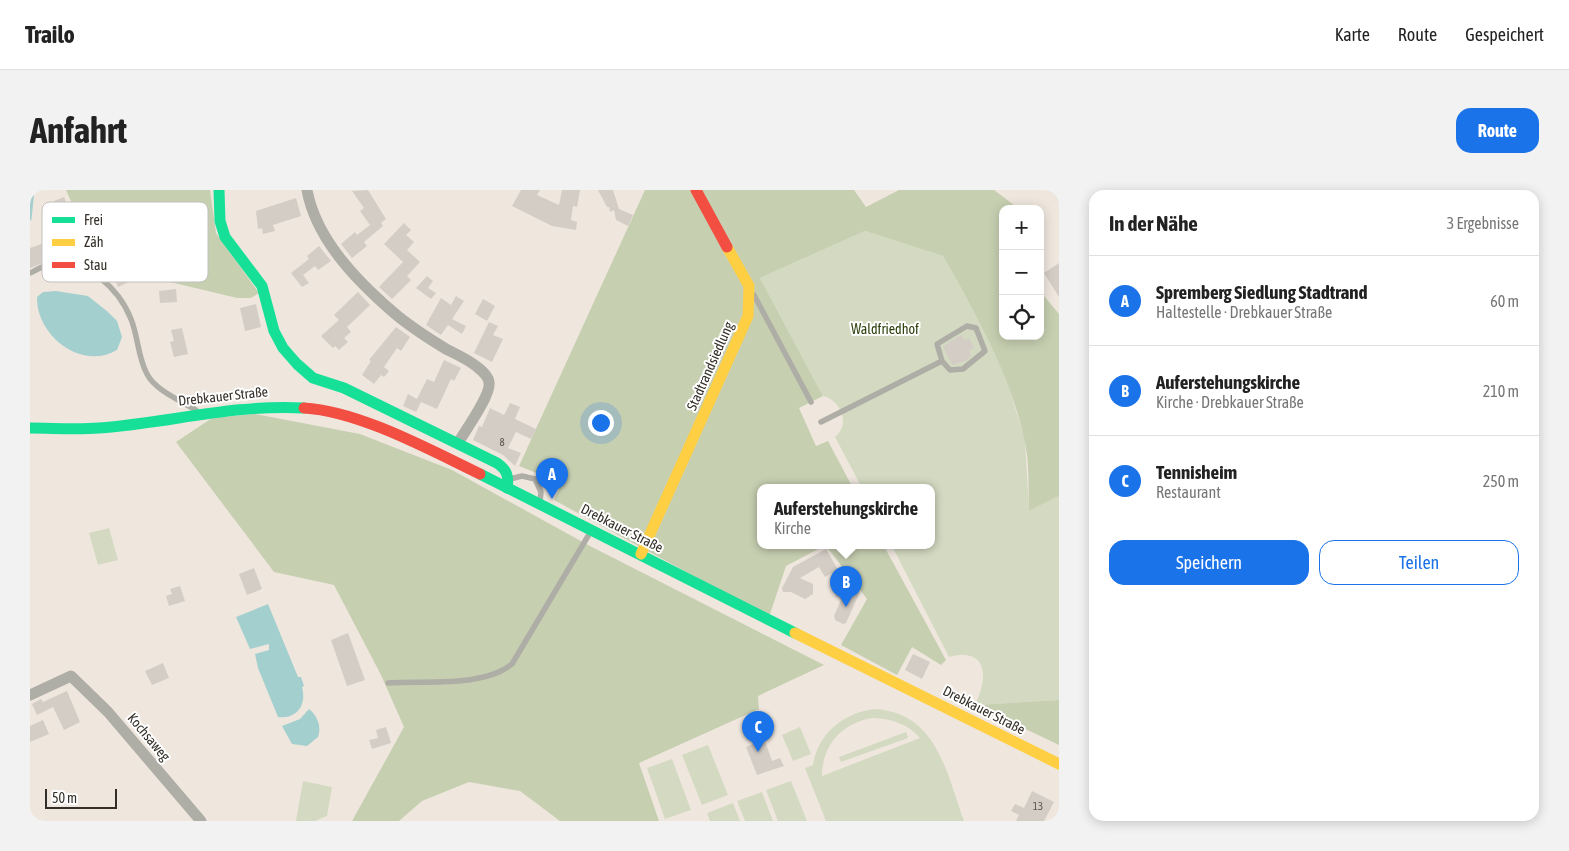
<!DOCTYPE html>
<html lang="de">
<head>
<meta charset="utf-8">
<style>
  :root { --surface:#fff; --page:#f2f2f2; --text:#222; --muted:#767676; --line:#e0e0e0; --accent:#1a73e8 }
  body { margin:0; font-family:"Asap Condensed",sans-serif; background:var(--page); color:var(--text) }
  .controls { position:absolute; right:15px; top:15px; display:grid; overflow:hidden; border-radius:10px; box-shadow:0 2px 12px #0003 }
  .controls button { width:45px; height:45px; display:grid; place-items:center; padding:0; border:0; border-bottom:1px solid var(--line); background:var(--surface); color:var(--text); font:25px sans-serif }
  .scale { position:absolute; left:15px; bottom:12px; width:72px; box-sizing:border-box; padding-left:5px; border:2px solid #332e27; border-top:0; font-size:14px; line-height:18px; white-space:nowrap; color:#332e27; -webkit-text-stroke:4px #fff; paint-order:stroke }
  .you { position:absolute; left:570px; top:232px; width:18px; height:18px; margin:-12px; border:4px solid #fff; border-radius:50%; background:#1a73e8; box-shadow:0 0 0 8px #1a73e833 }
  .badge { display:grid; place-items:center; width:32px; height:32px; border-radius:50%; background:var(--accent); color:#fff; font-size:16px; font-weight:700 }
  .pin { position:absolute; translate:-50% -41px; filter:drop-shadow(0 1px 2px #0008) }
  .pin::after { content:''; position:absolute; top:26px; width:18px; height:15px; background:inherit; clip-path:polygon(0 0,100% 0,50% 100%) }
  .popup { position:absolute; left:727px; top:294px; width:178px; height:65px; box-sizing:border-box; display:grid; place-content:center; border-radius:10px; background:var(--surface); filter:drop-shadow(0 1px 4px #0005); font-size:16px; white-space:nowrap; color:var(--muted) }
  .popup b { font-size:19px; color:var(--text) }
  .popup::after { content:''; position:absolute; left:50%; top:100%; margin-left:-10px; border:10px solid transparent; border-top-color:var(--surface) }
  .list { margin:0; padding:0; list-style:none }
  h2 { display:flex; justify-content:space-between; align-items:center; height:65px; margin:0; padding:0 20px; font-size:21px }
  h2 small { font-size:16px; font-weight:400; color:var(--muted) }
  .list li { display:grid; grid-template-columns:32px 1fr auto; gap:15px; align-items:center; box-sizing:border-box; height:90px; padding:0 20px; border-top:1px solid var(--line) }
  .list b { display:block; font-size:19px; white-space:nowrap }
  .list p { margin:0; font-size:16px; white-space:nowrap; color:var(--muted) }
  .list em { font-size:16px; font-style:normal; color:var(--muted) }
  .actions { display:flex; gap:10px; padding:15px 20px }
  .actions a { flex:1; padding:11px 0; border:1px solid var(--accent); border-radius:15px; text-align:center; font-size:18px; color:var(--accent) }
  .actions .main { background:var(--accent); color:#fff }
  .icon { flex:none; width:28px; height:28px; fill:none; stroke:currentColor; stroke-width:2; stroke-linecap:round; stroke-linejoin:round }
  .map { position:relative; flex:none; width:1029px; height:631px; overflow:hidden; border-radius:15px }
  header { display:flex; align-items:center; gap:30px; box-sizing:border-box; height:70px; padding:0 25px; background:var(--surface); border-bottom:1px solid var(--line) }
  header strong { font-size:24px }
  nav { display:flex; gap:28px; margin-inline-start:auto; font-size:18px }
  .intro { display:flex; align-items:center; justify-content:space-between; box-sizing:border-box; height:120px; padding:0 30px }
  h1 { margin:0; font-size:35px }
  .button { padding:12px 22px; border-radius:15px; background:var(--accent); color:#fff; font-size:18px; font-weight:700 }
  main { display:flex; gap:30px; padding:0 30px }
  aside { flex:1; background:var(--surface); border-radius:15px; box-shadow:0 2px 12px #0003 }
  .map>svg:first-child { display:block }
  .green { fill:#d4dac1; fill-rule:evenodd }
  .forest { fill:#c7cfb1 }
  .water { fill:#a3cfce }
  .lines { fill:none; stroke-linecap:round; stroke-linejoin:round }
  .stream { stroke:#a3cfce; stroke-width:3 }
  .building { fill:#d4cdc6 }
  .lane { stroke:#aeada6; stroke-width:5.5 }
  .street { stroke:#aeada6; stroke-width:11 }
  .fast { stroke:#16e098; stroke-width:11 }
  .slow { stroke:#ffcf43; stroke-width:11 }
  .jam { stroke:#f24e42; stroke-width:11 }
  .labels { text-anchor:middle; stroke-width:4; stroke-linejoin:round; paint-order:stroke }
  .number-label { font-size:11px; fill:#5b564f }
  .park-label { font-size:14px; fill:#2c3f0c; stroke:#fff }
  .street-label { font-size:14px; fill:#332e27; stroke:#fff }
  .key { fill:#fff; stroke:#c2c0be; stroke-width:1 }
  .key-label { font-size:14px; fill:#332e27 }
</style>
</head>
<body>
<header>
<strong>Trailo</strong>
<nav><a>Karte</a><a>Route</a><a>Gespeichert</a></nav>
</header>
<div class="intro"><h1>Anfahrt</h1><a class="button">Route</a></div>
<main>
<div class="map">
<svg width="1029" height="631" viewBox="0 0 1029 631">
  <rect width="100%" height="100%" fill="#efe7de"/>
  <!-- green -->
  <g class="green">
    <path d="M835,41L913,66L963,156L980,201L995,250L999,321L1029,306V510L945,515C958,489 959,457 919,467L862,356H901V298H832L805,247C821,235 811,210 793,206L730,88Z"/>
    <path d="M79,338L88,370L68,375L59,343Z"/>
    <path d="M844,519C907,522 916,582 934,631H796L775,578L783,575C788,543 814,523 844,519ZM843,528C862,529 878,534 890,548L792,586C792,555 813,532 843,528Z"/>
    <path d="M770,537L781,564L763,571L752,545Z"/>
    <path d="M876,542L878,548L811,572L809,567Z"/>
    <path d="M678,555L698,605L672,615L652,565Z"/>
    <path d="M642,569L661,620L635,629L617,578Z"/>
    <path d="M273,591L302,597L297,626L285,631H266Z"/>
    <path d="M761,591L777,631H748L736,600Z"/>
    <path d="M732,602L743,631H715L707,611Z"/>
    <path d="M703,613L710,631H680L677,623Z"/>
  </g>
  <!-- forest -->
  <g class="forest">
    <path d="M36,0H180L186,43L229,103L221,108H207L69,75Z"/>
    <path d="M615,0H824L836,17L869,0H964L988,18L973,19V146H1010V101L1029,124V306L999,321C998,298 1000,271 994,248C979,181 946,125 913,66L835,41L730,88L793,206L769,218L786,256L798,251L823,298H731V356H794L756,376L739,427L524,310L529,299L508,288L509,284L489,276Z"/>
    <path d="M225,224L330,244L422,280L560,356L794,475L728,506L729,519L609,573L629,631H530L490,601L439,592L392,611L369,631H322L374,537L351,485L304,395L244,382L146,252L182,228Z"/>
    <path d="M796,356H854L916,470L911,475L882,457L867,485L811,455L837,409Z"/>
    <path d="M1029,510V555L945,515Z"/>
  </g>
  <!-- water -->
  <g class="water">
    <path d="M26,101L58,106L78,122L87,131L92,147L87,160C52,181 6,146 7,107L13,102Z"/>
    <path d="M238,414L268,487H271L274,496L272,497C277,515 267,529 248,527L228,478L225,464L239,460V454L220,459L206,427Z"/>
    <path d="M279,519C287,525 292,537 288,547L277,556L262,554L252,536L270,529Z"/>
  </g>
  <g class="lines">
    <!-- stream -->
    <path class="stream" d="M0,29L3,0"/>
  </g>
  <!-- building -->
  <g class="building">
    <path d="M338,0L356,29L351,33L353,36L334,52L337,56L322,68L311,54L325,42L327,45L340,35L330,21L334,18L322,1Z"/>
    <path d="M491,0H510L507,5L529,15L532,0H550L547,17L543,16L541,30L547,32L546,40L522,36L482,16Z"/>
    <path d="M568,0H583L589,19L603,25L598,36L586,30L584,20L580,22L579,17H577Z"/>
    <path d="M34,7L47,40L37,44L24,11Z"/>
    <path d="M266,8L271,26L243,35L245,41L233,44L232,38L228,39L226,21Z"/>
    <path d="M374,33L381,40L376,45L384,52L377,60L390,72L377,86L381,90L362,109L349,97L373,72L354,54Z"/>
    <path d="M34,46L40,63L0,78V58Z"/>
    <path d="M289,56L301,71L288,80L285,76L273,85L279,93L272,97L261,83L279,69L277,66Z"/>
    <path d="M1029,73V107L1014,83Z"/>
    <path d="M94,75L101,91L88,97L81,81Z"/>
    <path d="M397,86L403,91L398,98L406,103L401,109L386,98Z"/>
    <path d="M146,99L147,112L130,113L129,101Z"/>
    <path d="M328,102L340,115L317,137L321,142L314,148L318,152L309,160L305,156L303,158L291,146L309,130L304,125Z"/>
    <path d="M426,106L434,111L422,129L436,136L432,144L418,135L411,145L396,135L411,108L421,115Z"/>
    <path d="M453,109L465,116L457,131L445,124Z"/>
    <path d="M226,114L231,137L215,141L210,118Z"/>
    <path d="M459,132L468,136L463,145L473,149L462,172L444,163Z"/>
    <path d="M366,137L380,147L371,161L367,158L354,177L359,181L354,187L351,185L344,194L332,185L341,171L339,170Z"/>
    <path d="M152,138L158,164L144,167L140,152L144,151L141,140Z"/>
    <path d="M931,145L934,150L939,148L944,158L939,161L941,166L937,170L922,175L913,156Z"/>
    <path d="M414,170L431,178L424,191L421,189L407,219L391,212L386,222L373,216L378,204L387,209L397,189L404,192Z"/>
    <path d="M480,213L490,217L485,229L506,239L501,249L486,242L478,258L491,263L485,276L473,265L443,250L449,236L452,237L460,218L474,225Z"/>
    <path d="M796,359L808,380L795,387L789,377L770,388L783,394V404L775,409L761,402H753L752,398L763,377Z"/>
    <path d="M224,378L232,399L217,405L209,384Z"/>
    <path d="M811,394L830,402L816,433L813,434L805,430L804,426L811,410L805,406Z"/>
    <path d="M150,396L155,411L139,416L136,406L142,404L140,399Z"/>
    <path d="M318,443L335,490L317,496L301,450Z"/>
    <path d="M883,464L900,472L892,489L875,480Z"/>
    <path d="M133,473L139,488L122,495L115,481Z"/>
    <path d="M37,501L50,532L34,540L23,517L7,525L2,514L11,509L13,512Z"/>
    <path d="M13,530L19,544L0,552V536Z"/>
    <path d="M356,537L361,553L342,559L339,550L348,548L346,540Z"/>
    <path d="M737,542L739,549L735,551L742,571L750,568L754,576L727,585L716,557L725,553L723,547Z"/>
    <path d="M1002,601L1024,612L1014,631H986L989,625L981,621L985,614L994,618Z"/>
  </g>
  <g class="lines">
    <!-- lane -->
    <g class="lane">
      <path d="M0,83C7,80 14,75 21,74C56,67 89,99 101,129C108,146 108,168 117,184C125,200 151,211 166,220"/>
      <path d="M724,105L781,212"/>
      <path d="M791,232L912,171L920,180L933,179L955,161L946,138L937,136L907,154L912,171"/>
      <path d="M480,289L492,286L505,289L511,302L510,312"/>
      <path d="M358,493C394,490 453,498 482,474L561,341"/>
    </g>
    <!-- street -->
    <g class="street">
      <path d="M277,0C286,49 326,90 363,122C379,136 398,148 416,159C426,164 437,169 446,176C451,180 459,186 459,193C461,205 435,241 428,253"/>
      <path d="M0,505L41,486L78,522L171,631"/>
    </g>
    <!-- fast -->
    <g class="fast">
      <path d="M189,0L190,31L195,47L232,96L244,141L253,158L267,174L283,188L314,198L467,273C477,280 479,286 477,298"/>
      <path d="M0,238C23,238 46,240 69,238C139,233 202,214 274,218"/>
      <path d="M450,284L765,443"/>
    </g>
    <!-- slow -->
    <g class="slow">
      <path d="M611,364L718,126L719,96L697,57"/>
      <path d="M765,443L1029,574"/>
    </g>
    <!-- jam -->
    <g class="jam">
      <path d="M666,0L697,57"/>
      <path d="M274,218C329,221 400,260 450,284"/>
    </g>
  </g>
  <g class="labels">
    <!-- number labels -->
    <g class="number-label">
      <text x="472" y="256">8</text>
      <text x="1008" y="620">13</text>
    </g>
    <!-- park labels -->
    <g class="park-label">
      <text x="855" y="144">Waldfriedhof</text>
    </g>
    <!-- street labels -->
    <g class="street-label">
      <text transform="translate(680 176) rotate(-66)" y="5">Stadtrandsiedlung</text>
      <text transform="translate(193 206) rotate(-6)" y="5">Drebkauer Straße</text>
      <text transform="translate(592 338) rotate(27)" y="5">Drebkauer Straße</text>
      <text transform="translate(954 520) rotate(27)" y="5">Drebkauer Straße</text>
      <text transform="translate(119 547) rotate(50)" y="5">Kochsaweg</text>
    </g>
  </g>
  <!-- legend -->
  <rect x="12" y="12" width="166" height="80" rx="8" class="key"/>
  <rect x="22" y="27" width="23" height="6" fill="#16e098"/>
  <rect x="22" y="49" width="23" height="7" fill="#ffcf43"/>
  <rect x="22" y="72" width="23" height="6" fill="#f24e42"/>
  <g class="key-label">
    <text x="54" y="35">Frei</text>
    <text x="54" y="57">Zäh</text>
    <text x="54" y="80">Stau</text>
  </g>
</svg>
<div class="controls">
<button>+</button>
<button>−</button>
<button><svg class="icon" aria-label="locate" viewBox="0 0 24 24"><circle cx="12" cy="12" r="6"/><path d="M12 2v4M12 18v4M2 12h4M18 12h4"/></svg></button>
</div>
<div class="scale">50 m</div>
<div class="you"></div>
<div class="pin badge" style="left:522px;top:309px">A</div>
<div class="pin badge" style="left:816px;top:417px">B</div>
<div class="popup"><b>Auferstehungskirche</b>Kirche</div>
<div class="pin badge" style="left:728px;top:562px">C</div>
</div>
<aside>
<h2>In der Nähe<small>3 Ergebnisse</small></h2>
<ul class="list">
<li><span class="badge">A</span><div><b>Spremberg Siedlung Stadtrand</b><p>Haltestelle · Drebkauer Straße</p></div><em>60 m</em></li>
<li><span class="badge">B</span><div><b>Auferstehungskirche</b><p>Kirche · Drebkauer Straße</p></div><em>210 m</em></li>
<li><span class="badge">C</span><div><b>Tennisheim</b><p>Restaurant</p></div><em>250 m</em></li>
</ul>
<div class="actions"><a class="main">Speichern</a><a>Teilen</a></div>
</aside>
</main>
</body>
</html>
